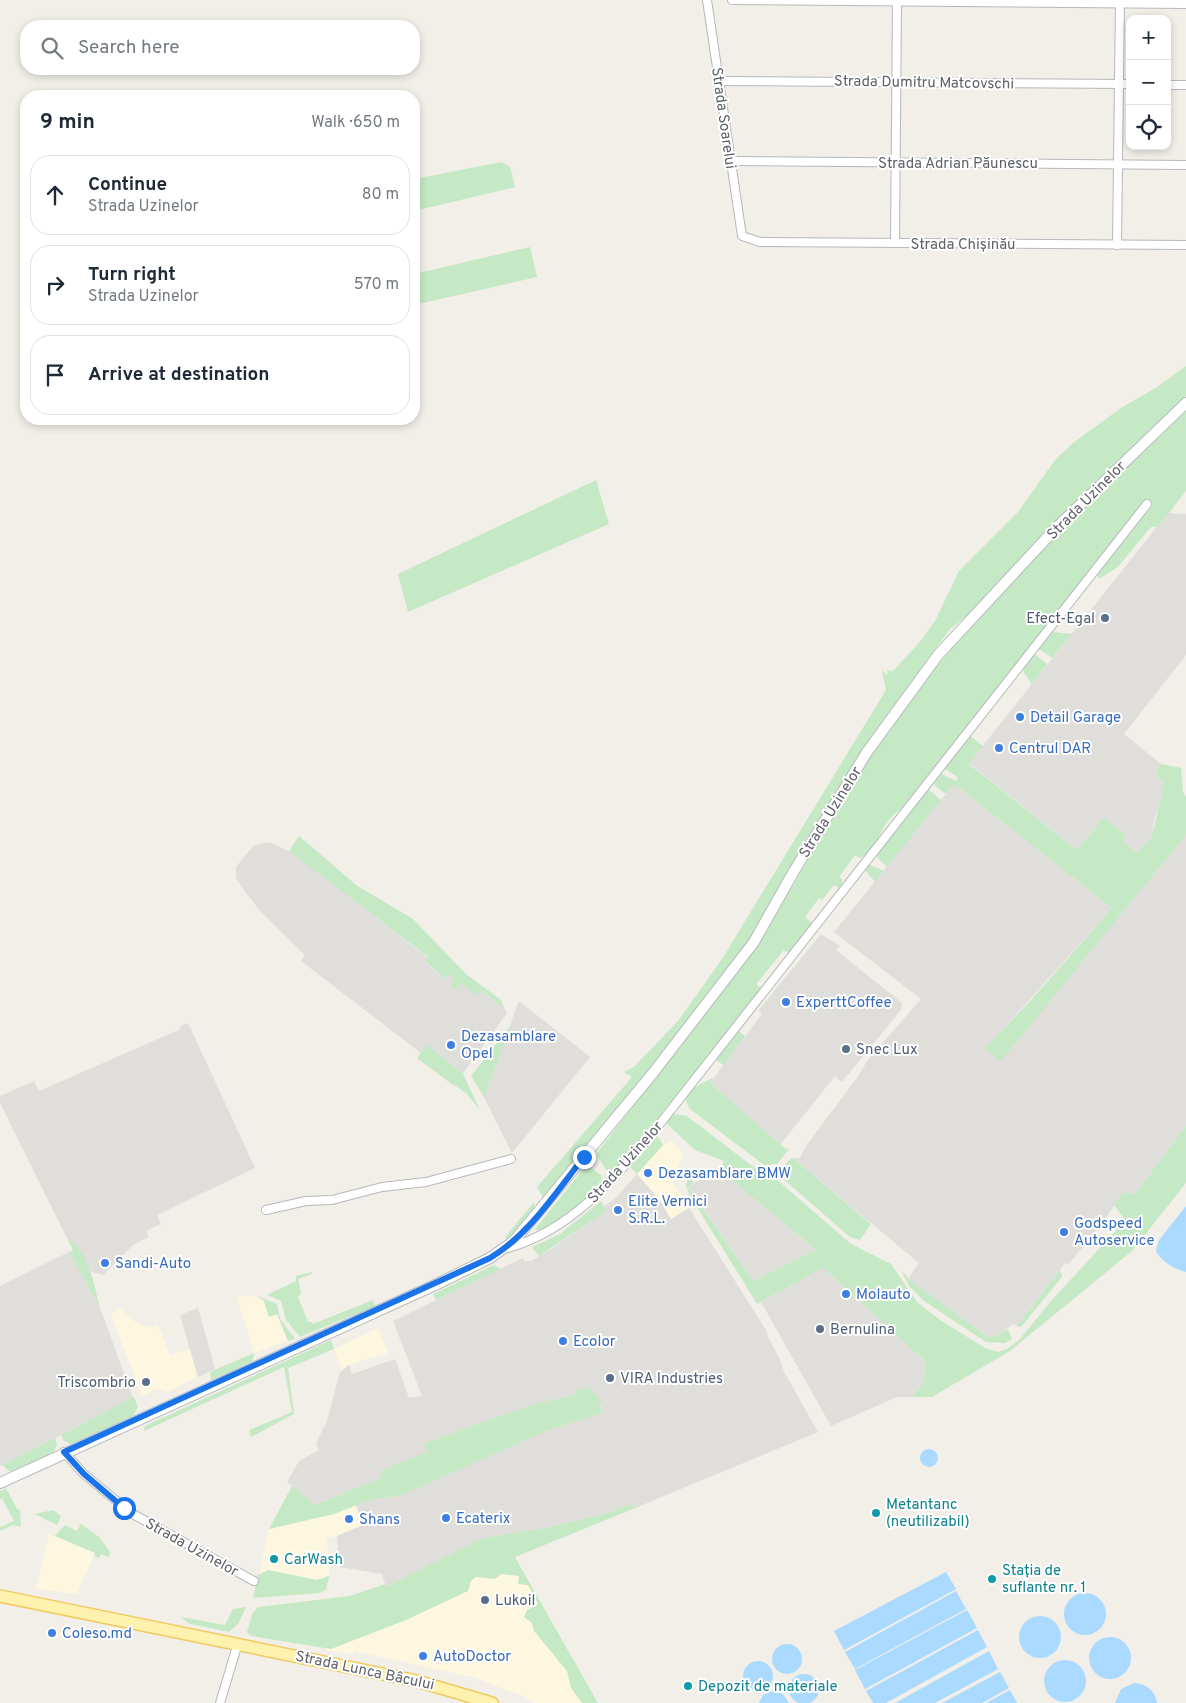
<!DOCTYPE html>
<html lang="en">
<head>
<meta charset="utf-8">
<style>
  :root { --surface:#fff; --page:#f2f2f3; --text:#1f2937; --muted:#747a83; --line:#e0e1e3 }
  body { margin:0; font-family:Overpass,sans-serif; background:var(--page); color:var(--text) }
  .controls { position:absolute; right:15px; top:15px; display:grid; overflow:hidden; border-radius:10px; box-shadow:0 2px 8px #0003 }
  .controls button { width:45px; height:45px; display:grid; place-items:center; padding:0; border:0; border-bottom:1px solid var(--line); background:var(--surface); color:var(--text); font:25px sans-serif }
  .stop { position:absolute; width:15px; height:15px; margin:-11px; border:4px solid #1a73e8; border-radius:50%; background:#fff }
  .stop.end { background:#1a73e8; border-color:#fff; box-shadow:0 1px 5px #0008 }
  .list { margin:0; padding:0; list-style:none }
  h2 { display:flex; justify-content:space-between; align-items:center; height:65px; margin:0; padding:0 20px; font-size:21px }
  h2 small { font-size:16px; font-weight:400; color:var(--muted) }
  .list li { display:grid; grid-template-columns:32px 1fr auto; gap:15px; align-items:center; box-sizing:border-box; height:80px; margin:0 10px 10px; padding:0 10px; border:1px solid var(--line); border-radius:20px }
  .list b { display:block; font-size:19px; white-space:nowrap }
  .list p { margin:0; font-size:16px; white-space:nowrap; color:var(--muted) }
  .list em { font-size:16px; font-style:normal; color:var(--muted) }
  .icon { flex:none; width:28px; height:28px; fill:none; stroke:currentColor; stroke-width:2; stroke-linecap:round; stroke-linejoin:round }
  .map { position:relative; flex:none; width:1186px; height:1703px; overflow:hidden }
  .search { position:absolute; background:var(--surface); box-shadow:0 2px 8px #0003; left:20px; top:20px; width:400px; height:55px; display:flex; align-items:center; gap:12px; box-sizing:border-box; padding:0 18px; border-radius:20px; color:var(--muted); font-size:19px }
  .panel { position:absolute; background:var(--surface); box-shadow:0 2px 8px #0003; left:20px; top:90px; width:400px; height:335px; border-radius:20px }
  .map>svg:first-child { display:block }
  .commercial { fill:#fef7e0 }
  .industrial { fill:#e0deda }
  .green { fill:#c5e8c5 }
  .water { fill:#aadaff }
  .lines { fill:none; stroke-linecap:round; stroke-linejoin:round }
  .street-casing { stroke:#b5b8bc; stroke-width:10 }
  .secondary-casing { stroke:#b6babf; stroke-width:12 }
  .primary-casing { stroke:#f2c960; stroke-width:14 }
  .street { stroke:#fff; stroke-width:8 }
  .secondary { stroke:#fff; stroke-width:10 }
  .primary { stroke:#fff2af; stroke-width:11 }
  .route { stroke:#1a73e8; stroke-width:6 }
  .service-dot { fill:#5c6f8a; stroke:#fff; stroke-width:2 }
  .shop-dot { fill:#3f7fe0; stroke:#fff; stroke-width:2 }
  .culture-dot { fill:#0f9aa8; stroke:#fff; stroke-width:2 }
  .labels { text-anchor:middle; stroke-width:4; stroke-linejoin:round; paint-order:stroke }
  .street-label { font-size:15px; fill:#5f6368; stroke:#fff }
  .service-label { font-size:15px; fill:#4e5e75; stroke:#fff; text-anchor:start }
  .shop-label { font-size:15px; fill:#366cbe; stroke:#fff; text-anchor:start }
  .culture-label { font-size:15px; fill:#0d838f; stroke:#fff; text-anchor:start }
</style>
</head>
<body>
<div class="map">
<svg width="1186" height="1703" viewBox="0 0 1186 1703">
  <rect width="100%" height="100%" fill="#f1efe8"/>
  <!-- commercial -->
  <g class="commercial">
    <path d="M672,1141L684,1155L672,1180L689,1208L671,1220L659,1199L637,1174L663,1145Z"/>
    <path d="M250,1295L264,1301L269,1316L277,1314L288,1341L254,1353L237,1297Z"/>
    <path d="M119,1308L135,1322L149,1328L158,1325L170,1355L190,1349L198,1377L167,1392L157,1389L142,1396L111,1314Z"/>
    <path d="M378,1328L388,1353L346,1366L342,1371L334,1349Z"/>
    <path d="M356,1505L363,1525L337,1536L327,1538L329,1576L317,1580L268,1570L260,1573L269,1529L334,1514Z"/>
    <path d="M49,1534L95,1553L77,1594L36,1589Z"/>
    <path d="M515,1556L598,1703H533L527,1698L476,1678L354,1651L353,1655L325,1650L331,1631Z"/>
  </g>
  <!-- industrial -->
  <g class="industrial">
    <path d="M1168,513L1186,514V655L1124,734L1161,764L1155,773L1164,784L1163,798L1154,819L1152,836L1137,853L1123,841L1127,836L1104,817L1077,850L969,763Z"/>
    <path d="M954,784L1112,908L986,1048L1001,1060L1186,835V1126L1135,1194L1124,1192L1095,1233L1068,1265L1065,1263L1017,1326L1013,1324L1000,1334L988,1337L910,1280L909,1277L919,1263L793,1158H800L806,1146L856,1079L868,1060L921,999L834,932Z"/>
    <path d="M270,842L294,854L428,958L425,963L446,979L449,975L455,980L450,986L455,990L461,983L476,994L480,990L504,1008L507,1013L454,1086L417,1058L421,1053L301,961L305,955L261,912L246,893L236,878V867L254,845Z"/>
    <path d="M821,934L840,946L836,950L902,1003L901,1010L842,1082L835,1076L780,1145L710,1083L762,1014L758,1011Z"/>
    <path d="M519,1001L590,1057L512,1153L484,1097Z"/>
    <path d="M188,1023L255,1168L157,1215L161,1224L146,1231L149,1237L133,1245L103,1275L91,1272L74,1243L67,1238L0,1103V1096L34,1081L39,1091L181,1029L180,1026Z"/>
    <path d="M720,1170L817,1251L753,1281L688,1186Z"/>
    <path d="M637,1174L659,1199L671,1219L689,1208L766,1330L769,1339L780,1359L783,1370L818,1432L635,1508L631,1504L601,1515L544,1528L483,1538L386,1587L382,1574L340,1567L337,1536L363,1525L356,1505L373,1499L400,1496L546,1431L603,1413L599,1403L576,1395L538,1403L424,1443L428,1452L380,1471L383,1477L314,1505L287,1482L299,1461L319,1450L316,1443L327,1421L340,1372L349,1365L352,1374L395,1359L409,1398L422,1396L393,1321L523,1258L525,1261H531L554,1247L605,1211L603,1207L617,1197Z"/>
    <path d="M69,1252L100,1308L133,1398L0,1466V1286Z"/>
    <path d="M823,1268L926,1362L924,1381L912,1397H897L831,1426L761,1302Z"/>
    <path d="M198,1308L215,1369L198,1377L180,1315Z"/>
  </g>
  <!-- green -->
  <g class="green">
    <path d="M502,162L510,167L515,187L414,211V179Z"/>
    <path d="M530,247L537,277L414,305V274Z"/>
    <path d="M1186,366V396L1061,516L969,614L950,629L875,731L749,940L719,982L544,1199L537,1187L632,1077L624,1072L634,1067L678,1021L722,959L886,690L882,671L888,675L887,670L893,671L919,643L935,621L959,571L1018,512L1055,460L1073,443L1121,408L1157,387Z"/>
    <path d="M1186,411V491L1158,527H1151L1118,567L1099,579L1097,575L1153,505L1146,499L901,809C879,823 880,848 860,858L855,855L839,877L842,879V884L839,888L834,885L822,900L819,898L805,917L812,923L788,953L784,950L756,984L761,988L617,1170L613,1172L606,1170L597,1155L599,1150L757,946L878,743L909,700L973,623L1031,559Z"/>
    <path d="M596,480L609,524L408,612L398,574Z"/>
    <path d="M1053,632L1072,634L1052,658L1039,649Z"/>
    <path d="M1034,654L1047,664L1032,684L1024,673L1023,668Z"/>
    <path d="M969,735L983,746L969,764L1077,850L1104,817L1127,836L1123,841L1137,853L1152,836L1164,784L1155,773L1161,764L1181,768L1183,792L1186,797V835L1001,1061L985,1048L1032,999L1112,908L954,784L946,794L934,785L938,774H942L956,781L958,777L944,769Z"/>
    <path d="M929,790L941,800L887,867L875,855L926,791Z"/>
    <path d="M299,836L356,885L413,919L466,974L501,1000L504,1008L480,990L476,995L461,983L455,990L450,986L455,980L449,975L446,979L425,962L428,957L289,851Z"/>
    <path d="M870,865L884,871L875,882L866,871L867,866Z"/>
    <path d="M511,1025L484,1097L471,1076Z"/>
    <path d="M739,1031L745,1036L724,1065L717,1061V1057Z"/>
    <path d="M427,1045L463,1074L480,1110L467,1094L417,1058Z"/>
    <path d="M713,1078L710,1083L781,1145L786,1149L790,1148L777,1164L764,1165L690,1109L685,1099C692,1087 701,1083 713,1078Z"/>
    <path d="M673,1114L687,1116L760,1172L775,1178L851,1244L891,1264L917,1302L940,1320L985,1348L998,1352L1007,1349L1019,1340L1051,1301L1122,1224L1123,1217L1114,1205L1124,1192L1135,1194L1186,1126V1183L1132,1251L1010,1351L932,1397H912L924,1381L926,1362L823,1268L757,1304L689,1194L686,1186L688,1176L694,1182L688,1187L753,1281L816,1250L720,1170L724,1161L695,1150L666,1123Z"/>
    <path d="M657,1135L663,1145L637,1174L630,1167Z"/>
    <path d="M793,1158L871,1224L860,1240L850,1237L781,1177L780,1172L790,1159Z"/>
    <path d="M585,1167H590L601,1175L602,1184L587,1198L548,1227L541,1231L535,1229Z"/>
    <path d="M601,1201L606,1211L539,1256L532,1247L560,1234Z"/>
    <path d="M534,1202V1210L508,1241L505,1237Z"/>
    <path d="M67,1238C89,1251 94,1285 100,1308L69,1252L73,1250Z"/>
    <path d="M494,1265L501,1269L436,1300L433,1294Z"/>
    <path d="M901,1270L910,1280L988,1337L1000,1334L1008,1329L1012,1339L1005,1343L986,1342L924,1301L909,1286Z"/>
    <path d="M1060,1270L1062,1277L1021,1327L1017,1326Z"/>
    <path d="M312,1272V1274L298,1279L301,1293L298,1297L308,1322H312L313,1324L373,1300L375,1306L300,1337L286,1320L281,1301L267,1295L296,1281V1276Z"/>
    <path d="M257,1296L277,1304L280,1319L295,1339L288,1341L277,1314L269,1317L264,1301Z"/>
    <path d="M331,1340L334,1349L288,1368L294,1414L251,1437L249,1430L292,1412L284,1367L144,1431L145,1426Z"/>
    <path d="M254,1353L253,1361L211,1380L210,1372Z"/>
    <path d="M588,1387L603,1402L599,1404L603,1413L546,1431L400,1496L373,1499L334,1514L269,1529L292,1486L315,1505L382,1477L380,1471L427,1452L424,1443L538,1403L575,1395V1391Z"/>
    <path d="M134,1397L138,1407L133,1416L71,1444L64,1441L61,1435Z"/>
    <path d="M55,1438L57,1444L54,1452L14,1471H9L2,1465Z"/>
    <path d="M6,1488L17,1509L20,1510L21,1527L13,1525L0,1531V1527L14,1521L2,1498L0,1499V1491Z"/>
    <path d="M631,1504L635,1508L515,1557L598,1703H582L571,1688L567,1671L534,1631L532,1623L524,1617L527,1610L538,1604L528,1585L518,1584L519,1576L501,1574L495,1579L476,1577L471,1581L468,1591L406,1620L331,1649L251,1636L247,1632L252,1614L258,1607L350,1596L385,1584L386,1587L483,1538L544,1528L601,1515Z"/>
    <path d="M53,1510L61,1516L57,1525L35,1514Z"/>
    <path d="M81,1524L99,1537L110,1552L109,1557L101,1554L99,1558L94,1556L95,1553L55,1536L65,1525L77,1531Z"/>
    <path d="M268,1570L317,1580L329,1576L326,1590L319,1593L253,1598L258,1575Z"/>
    <path d="M246,1607L238,1624L229,1632L190,1624L181,1617L225,1625L233,1609Z"/>
  </g>
  <!-- water -->
  <g class="water">
    <path d="M1186,1206V1272C1174,1269 1162,1262 1156,1251L1159,1240Z"/>
    <circle cx="929" cy="1458" r="9"/>
    <path d="M946,1572L956,1589L844,1650L834,1631Z"/>
    <path d="M956,1591L966,1609L855,1669L845,1652Z"/>
    <circle cx="1085" cy="1614" r="21"/>
    <path d="M967,1610L977,1628L865,1689L855,1670Z"/>
    <circle cx="1040" cy="1637" r="21"/>
    <path d="M978,1630L987,1647L886,1703H873L866,1691Z"/>
    <circle cx="1110" cy="1658" r="21"/>
    <circle cx="787" cy="1659" r="15"/>
    <path d="M989,1651L998,1669L935,1703H895Z"/>
    <circle cx="1065" cy="1681" r="21"/>
    <circle cx="758" cy="1676" r="15"/>
    <path d="M1000,1672L1009,1688L982,1703H942Z"/>
    <circle cx="804" cy="1689" r="15"/>
    <path d="M1134,1683C1146,1684 1155,1690 1157,1703H1115L1121,1689Z"/>
    <path d="M1010,1690L1017,1703H986Z"/>
    <path d="M772,1691L782,1693L789,1703H759L763,1695Z"/>
  </g>
  <g class="lines">
    <defs>
      <g id="street">
        <path d="M707,0L742,236L760,242L1186,245"/>
        <path d="M732,0L1186,4"/>
        <path d="M719,81L1130,84"/>
        <path d="M1167,85H1186"/>
        <path d="M731,161L1186,165"/>
        <path d="M895,243L897,0"/>
        <path d="M1117,245L1120,0"/>
        <path d="M266,1210L306,1201L332,1200L382,1187L426,1182L511,1159"/>
        <path d="M508,1248C574,1229 616,1176 659,1125L1147,504"/>
        <path d="M64,1452L84,1474L131,1513L254,1581"/>
        <path d="M220,1703L238,1643"/>
      </g>
      <path id="secondary" d="M0,1483L435,1285L490,1258L514,1241L653,1073L754,942L794,871L867,752L938,655L1055,529L1186,403"/>
      <path id="primary" d="M0,1596L417,1681L492,1703"/>
    </defs>
    <!-- street casing -->
    <use href="#street" class="street-casing"/>
    <!-- secondary casing -->
    <use href="#secondary" class="secondary-casing"/>
    <!-- primary casing -->
    <use href="#primary" class="primary-casing"/>
    <!-- street -->
    <use href="#street" class="street"/>
    <!-- secondary -->
    <use href="#secondary" class="secondary"/>
    <!-- primary -->
    <use href="#primary" class="primary"/>
  </g>
  <g class="lines">
    <!-- route -->
    <path class="route" d="M124,1508L84,1474L64,1452L490,1258C530,1234 556,1192 584,1157"/>
  </g>
  <!-- markers -->
  <g class="service-dot">
    <circle cx="1105" cy="618" r="5"/>
    <circle cx="846" cy="1049" r="5"/>
    <circle cx="820" cy="1329" r="5"/>
    <circle cx="610" cy="1378" r="5"/>
    <circle cx="146" cy="1382" r="5"/>
    <circle cx="485" cy="1600" r="5"/>
  </g>
  <g class="shop-dot">
    <circle cx="1020" cy="717" r="5"/>
    <circle cx="999" cy="748" r="5"/>
    <circle cx="786" cy="1002" r="5"/>
    <circle cx="451" cy="1045" r="5"/>
    <circle cx="648" cy="1173" r="5"/>
    <circle cx="618" cy="1210" r="5"/>
    <circle cx="1064" cy="1232" r="5"/>
    <circle cx="105" cy="1263" r="5"/>
    <circle cx="846" cy="1294" r="5"/>
    <circle cx="563" cy="1341" r="5"/>
    <circle cx="446" cy="1518" r="5"/>
    <circle cx="349" cy="1519" r="5"/>
    <circle cx="52" cy="1633" r="5"/>
    <circle cx="423" cy="1656" r="5"/>
  </g>
  <g class="culture-dot">
    <circle cx="876" cy="1513" r="5"/>
    <circle cx="274" cy="1559" r="5"/>
    <circle cx="992" cy="1579" r="5"/>
    <circle cx="688" cy="1686" r="5"/>
  </g>
  <g class="labels">
    <!-- street labels -->
    <g class="street-label">
      <text transform="translate(924 82) rotate(1)" y="5">Strada Dumitru Matcovschi</text>
      <text transform="translate(724 118) rotate(82)" y="5">Strada Soarelui</text>
      <text x="958" y="168">Strada Adrian Păunescu</text>
      <text x="963" y="249">Strada Chișinău</text>
      <text transform="translate(1086 500) rotate(-45)" y="5">Strada Uzinelor</text>
      <text transform="translate(830 812) rotate(-58)" y="5">Strada Uzinelor</text>
      <text transform="translate(625 1162) rotate(-48)" y="5">Strada Uzinelor</text>
      <text transform="translate(192 1547) rotate(29)" y="5">Strada Uzinelor</text>
      <text transform="translate(365 1670) rotate(12)" y="5">Strada Lunca Bâcului</text>
    </g>
    <!-- service labels -->
    <g class="service-label">
      <text x="1095" y="623" text-anchor="end">Efect-Egal</text>
      <text x="856" y="1054">Snec Lux</text>
      <text x="830" y="1334">Bernulina</text>
      <text x="620" y="1383">VIRA Industries</text>
      <text x="136" y="1387" text-anchor="end">Triscombrio</text>
      <text x="495" y="1605">Lukoil</text>
    </g>
    <!-- shop labels -->
    <g class="shop-label">
      <text x="1030" y="722">Detail Garage</text>
      <text x="1009" y="753">Centrul DAR</text>
      <text x="796" y="1007">ExperttCoffee</text>
      <text x="461" y="1041">Dezasamblare<tspan x="461" dy="17">Opel</tspan></text>
      <text x="658" y="1178">Dezasamblare BMW</text>
      <text x="628" y="1206">Elite Vernici<tspan x="628" dy="17">S.R.L.</tspan></text>
      <text x="1074" y="1228">Godspeed<tspan x="1074" dy="17">Autoservice</tspan></text>
      <text x="115" y="1268">Sandi-Auto</text>
      <text x="856" y="1299">Molauto</text>
      <text x="573" y="1346">Ecolor</text>
      <text x="456" y="1523">Ecaterix</text>
      <text x="359" y="1524">Shans</text>
      <text x="62" y="1638">Coleso.md</text>
      <text x="433" y="1661">AutoDoctor</text>
    </g>
    <!-- culture labels -->
    <g class="culture-label">
      <text x="886" y="1509">Metantanc<tspan x="886" dy="17">(neutilizabil)</tspan></text>
      <text x="284" y="1564">CarWash</text>
      <text x="1002" y="1575">Stația de<tspan x="1002" dy="17">suflante nr. 1</tspan></text>
      <text x="698" y="1691">Depozit de materiale</text>
    </g>
  </g>
</svg>
<div class="controls">
<button>+</button>
<button>−</button>
<button><svg class="icon" aria-label="locate" viewBox="0 0 24 24"><circle cx="12" cy="12" r="6"/><path d="M12 2v4M12 18v4M2 12h4M18 12h4"/></svg></button>
</div>
<div class="stop" style="left:124px;top:1508px"></div>
<div class="stop end" style="left:584px;top:1157px"></div>
<div class="search"><svg class="icon" aria-label="search" viewBox="0 0 24 24"><circle cx="10" cy="10" r="6"/><path d="M15 15l6 6"/></svg>Search here</div>
<section class="panel">
<h2>9 min<small>Walk · 650 m</small></h2>
<ul class="list">
<li><svg class="icon" aria-label="ahead" viewBox="0 0 24 24"><path d="M12 20V5M6 11l6-6 6 6"/></svg><div><b>Continue</b><p>Strada Uzinelor</p></div><em>80 m</em></li>
<li><svg class="icon" aria-label="right" viewBox="0 0 24 24"><path d="M7 20v-9h11M14 6l5 5-5 5"/></svg><div><b>Turn right</b><p>Strada Uzinelor</p></div><em>570 m</em></li>
<li><svg class="icon" aria-label="arrive" viewBox="0 0 24 24"><path d="M6 21V4h12l-3 4 3 4H6"/></svg><div><b>Arrive at destination</b></div></li>
</ul>
</section>
</div>
</body>
</html>
